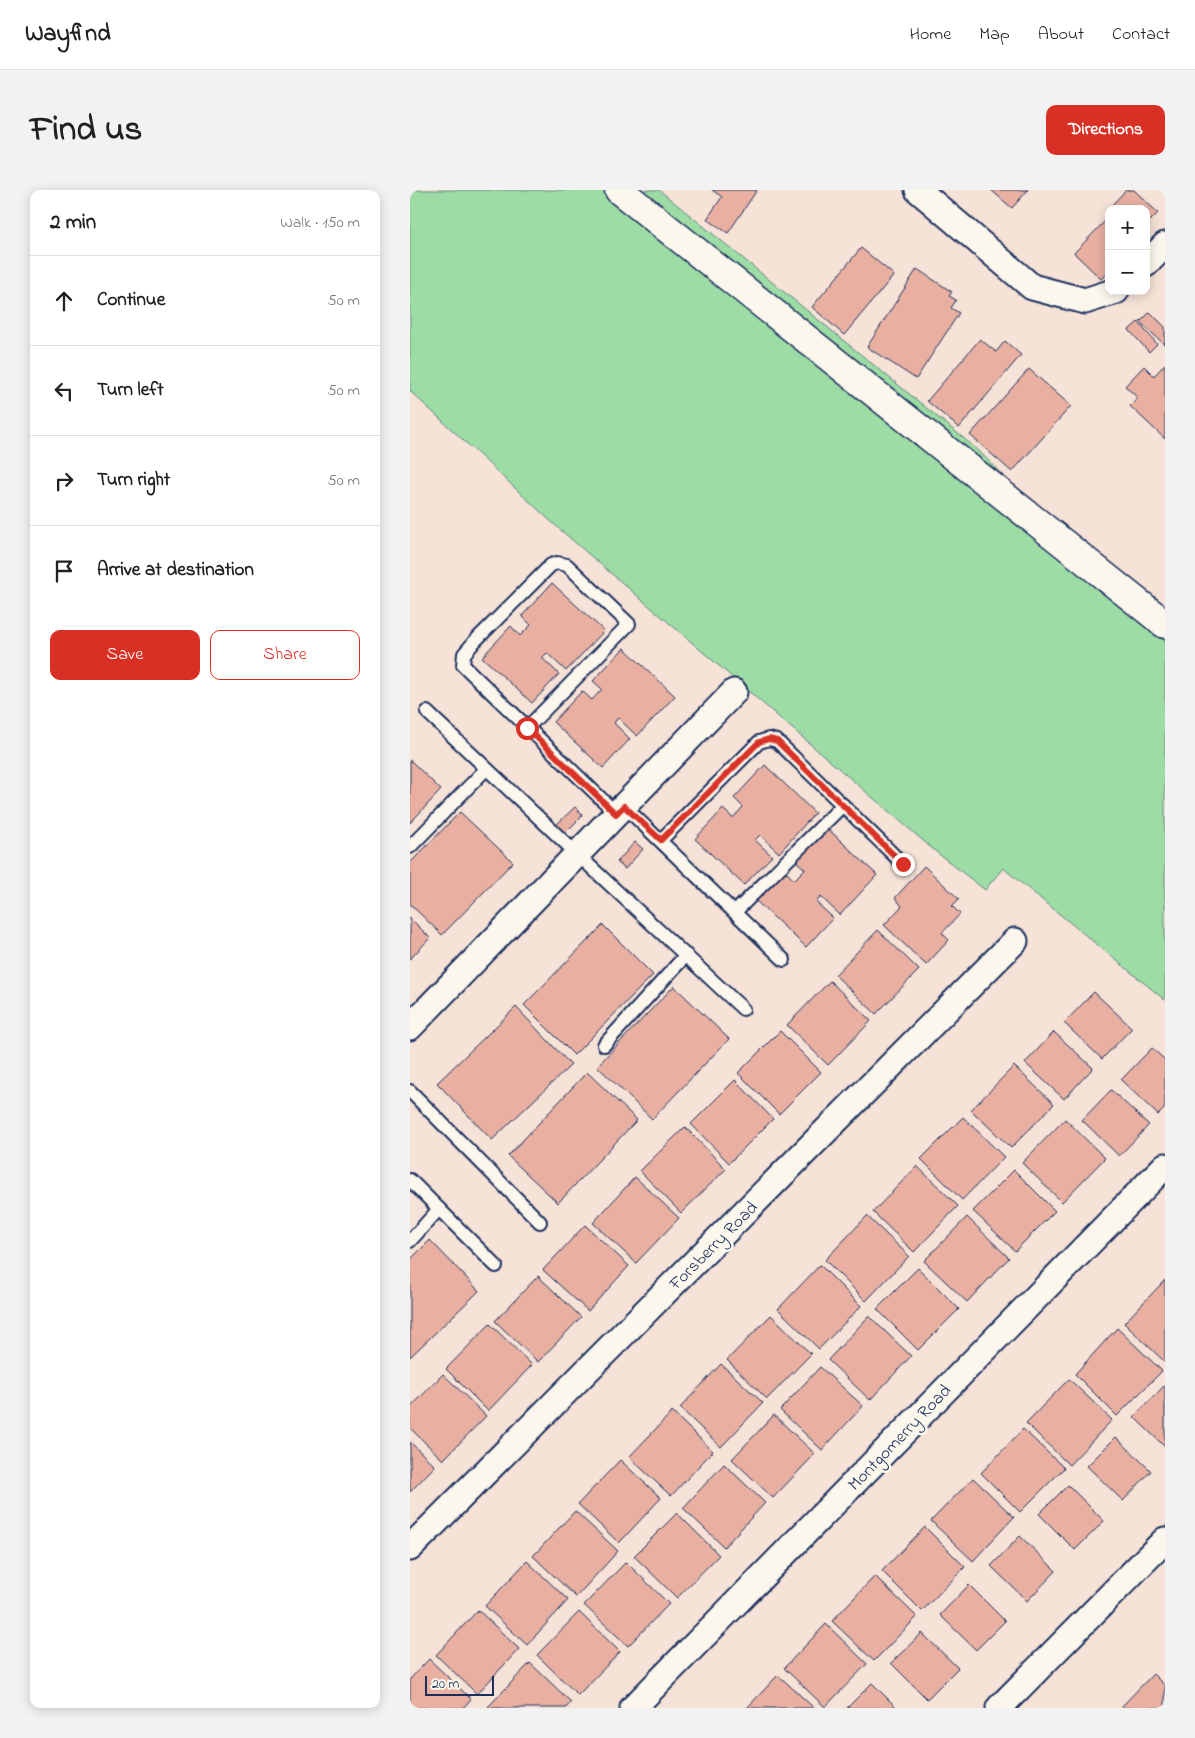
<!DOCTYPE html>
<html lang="en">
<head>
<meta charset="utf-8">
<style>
  :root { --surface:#fff; --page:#f2f2f2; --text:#202124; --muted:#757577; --line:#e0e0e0; --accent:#d93025 }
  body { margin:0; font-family:"Indie Flower",sans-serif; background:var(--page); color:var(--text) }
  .controls { position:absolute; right:15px; top:15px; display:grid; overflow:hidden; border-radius:10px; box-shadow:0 2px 12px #0003 }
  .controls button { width:45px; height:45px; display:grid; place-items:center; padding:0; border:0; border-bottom:1px solid var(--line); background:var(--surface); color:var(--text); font:25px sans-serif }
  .scale { position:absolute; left:15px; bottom:12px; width:69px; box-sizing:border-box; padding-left:5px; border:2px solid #1b2f5e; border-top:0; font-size:14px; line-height:18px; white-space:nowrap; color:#1b2f5e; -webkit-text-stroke:4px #fbf7ec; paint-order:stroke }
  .stop { position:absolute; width:15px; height:15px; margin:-11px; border:4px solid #d93025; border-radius:50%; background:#fff }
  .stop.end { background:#d93025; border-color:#fff; box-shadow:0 1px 5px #0008 }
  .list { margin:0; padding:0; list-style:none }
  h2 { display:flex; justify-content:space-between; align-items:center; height:65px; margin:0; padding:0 20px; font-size:21px }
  h2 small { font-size:16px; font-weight:400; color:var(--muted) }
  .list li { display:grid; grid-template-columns:32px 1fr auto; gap:15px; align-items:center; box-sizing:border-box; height:90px; padding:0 20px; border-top:1px solid var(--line) }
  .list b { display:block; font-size:19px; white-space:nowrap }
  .list em { font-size:16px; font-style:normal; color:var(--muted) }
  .actions { display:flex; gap:10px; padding:15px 20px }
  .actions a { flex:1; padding:11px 0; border:1px solid var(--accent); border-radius:10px; text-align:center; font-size:18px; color:var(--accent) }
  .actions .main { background:var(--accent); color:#fff }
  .icon { flex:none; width:28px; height:28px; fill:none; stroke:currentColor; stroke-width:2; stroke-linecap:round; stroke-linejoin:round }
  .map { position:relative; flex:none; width:755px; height:1518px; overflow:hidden; border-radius:10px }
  header { display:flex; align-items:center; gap:30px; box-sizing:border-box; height:70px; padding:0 25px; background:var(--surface); border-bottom:1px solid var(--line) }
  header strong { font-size:24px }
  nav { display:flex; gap:28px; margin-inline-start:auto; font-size:18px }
  .intro { display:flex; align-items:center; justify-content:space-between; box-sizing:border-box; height:120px; padding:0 30px }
  h1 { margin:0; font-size:35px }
  .button { padding:12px 22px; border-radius:10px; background:var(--accent); color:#fff; font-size:18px; font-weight:700 }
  main { display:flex; gap:30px; padding:0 30px }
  aside { flex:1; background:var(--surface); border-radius:10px; box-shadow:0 2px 12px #0003 }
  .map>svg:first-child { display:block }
  .green { fill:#9ddca5; stroke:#5c8682 }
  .building { fill:#e9b0a2; stroke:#1b2f5e }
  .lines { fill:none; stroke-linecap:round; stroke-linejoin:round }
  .lane-casing { stroke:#1b2f5e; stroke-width:16 }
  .street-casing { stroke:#1b2f5e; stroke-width:29 }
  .secondary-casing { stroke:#1b2f5e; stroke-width:31 }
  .lane { stroke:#fbf7ec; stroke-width:12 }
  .street { stroke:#fbf7ec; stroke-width:25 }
  .secondary { stroke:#fbf7ec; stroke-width:28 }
  .route { stroke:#d93025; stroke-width:6 }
  .labels { text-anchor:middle; stroke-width:5; stroke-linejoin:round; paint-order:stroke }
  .street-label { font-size:18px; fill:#1b2f5e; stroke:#fbf7ec }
</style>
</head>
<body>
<header>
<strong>Wayfind</strong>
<nav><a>Home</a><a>Map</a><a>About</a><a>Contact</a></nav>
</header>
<div class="intro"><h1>Find us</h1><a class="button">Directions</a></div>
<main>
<aside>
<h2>2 min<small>Walk · 150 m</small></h2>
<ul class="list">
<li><svg class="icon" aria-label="ahead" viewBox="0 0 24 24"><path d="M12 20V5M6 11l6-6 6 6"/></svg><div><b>Continue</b></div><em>50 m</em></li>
<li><svg class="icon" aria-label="left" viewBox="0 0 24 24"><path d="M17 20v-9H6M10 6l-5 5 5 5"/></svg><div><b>Turn left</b></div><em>50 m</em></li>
<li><svg class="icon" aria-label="right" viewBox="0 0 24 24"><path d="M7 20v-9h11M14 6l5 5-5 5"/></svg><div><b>Turn right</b></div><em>50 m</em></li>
<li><svg class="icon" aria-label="arrive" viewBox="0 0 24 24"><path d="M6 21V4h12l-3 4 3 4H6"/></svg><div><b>Arrive at destination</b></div></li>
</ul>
<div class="actions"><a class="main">Save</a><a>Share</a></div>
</aside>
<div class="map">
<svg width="755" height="1518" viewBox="0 0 755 1518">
  <rect width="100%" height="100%" fill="#f6e2d6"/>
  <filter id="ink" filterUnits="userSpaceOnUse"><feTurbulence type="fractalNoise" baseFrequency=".02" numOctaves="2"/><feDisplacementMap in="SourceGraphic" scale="10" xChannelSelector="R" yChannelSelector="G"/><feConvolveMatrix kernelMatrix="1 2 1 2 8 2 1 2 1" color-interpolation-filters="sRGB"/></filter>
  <g filter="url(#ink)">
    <!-- green -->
    <path class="green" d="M0,0H249L568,260L697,393L755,439V810L593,678L575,700L525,661L147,337L0,201Z"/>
    <!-- building -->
    <g class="building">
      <path d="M302,0H347L318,43L297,29L312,7Z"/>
      <path d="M581,0H618L602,18Z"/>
      <path d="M716,0H724L748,23L736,35V19H702L700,17Z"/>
      <path d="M699,27V82L691,89L664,63Z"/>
      <path d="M451,58L484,85L434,145L402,117Z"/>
      <path d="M507,79L542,102L539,106L546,110L541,118L549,123L506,189L457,157Z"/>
      <path d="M740,122L755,137V155L730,132Z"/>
      <path d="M728,132L747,154L739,162L719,140Z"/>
      <path d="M570,149L586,162L595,151L611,165L549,238L517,211Z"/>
      <path d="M755,174V249L720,216L728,208L715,196L734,176L744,186Z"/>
      <path d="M619,179L661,216L602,282L560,245Z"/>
      <path d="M142,393L194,441L156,481L137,463L132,468L149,484L122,513L72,467L101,436L110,446L121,435L112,426Z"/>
      <path d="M214,458L265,506L227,546L208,528L204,533L220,549L193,578L143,532L172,501L182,510L192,499L183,491Z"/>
      <path d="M0,570L31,600L0,633Z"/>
      <path d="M355,575L405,623L369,663L350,645L345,650L362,666L334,695L285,649L313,619L323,628L333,617L324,608Z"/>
      <path d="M165,617L173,625L154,644L146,635Z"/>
      <path d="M50,622L103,672L32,745L0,714V673Z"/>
      <path d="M416,637L467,685L430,725L411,707L406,712L423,728L396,757L346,711L374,680L384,690L395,679L385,670Z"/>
      <path d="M225,652L233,659L215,679L207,672Z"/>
      <path d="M514,676L549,709L542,716L550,724L532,743L539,750L516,775L474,735L492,716L485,708Z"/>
      <path d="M0,728L20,748L0,769Z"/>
      <path d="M193,735L243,785L164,865L114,815Z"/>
      <path d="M468,740L509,780L466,824L425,785Z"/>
      <path d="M420,791L461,831L418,875L377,835Z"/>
      <path d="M264,796L319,849L242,929L187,876Z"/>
      <path d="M684,802L722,838L692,869L654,833Z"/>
      <path d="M106,817L161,875L82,950L27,893Z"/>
      <path d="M370,841L411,882L369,924L328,883Z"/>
      <path d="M644,842L683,878L654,909L615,873Z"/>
      <path d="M742,858L755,870V918L748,925L711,890Z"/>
      <path d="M604,876L644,914L601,958L561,920Z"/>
      <path d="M177,882L227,930L148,1013L98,966Z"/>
      <path d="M325,890L363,929L319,973L281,934Z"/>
      <path d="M701,900L739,935L709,966L672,930Z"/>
      <path d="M553,927L594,967L552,1010L511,969Z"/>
      <path d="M655,929L695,968L652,1012L612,973Z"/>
      <path d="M275,937L316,979L271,1023L230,981Z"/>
      <path d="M507,976L548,1016L504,1062L463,1022Z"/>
      <path d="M604,980L645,1021L605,1061L563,1021Z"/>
      <path d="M225,987L269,1028L226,1073L183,1033Z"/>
      <path d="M457,1026L499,1066L456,1111L415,1070Z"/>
      <path d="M557,1027L599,1068L557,1112L514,1071Z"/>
      <path d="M175,1035L219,1076L178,1121L133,1080Z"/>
      <path d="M20,1050L69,1101L0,1167V1070Z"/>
      <path d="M410,1075L451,1116L409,1159L368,1119Z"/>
      <path d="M508,1078L549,1119L508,1160L467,1119Z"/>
      <path d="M128,1086L171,1127L128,1172L85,1131Z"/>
      <path d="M755,1090V1172L714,1133Z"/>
      <path d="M361,1125L401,1164L357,1209L317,1170Z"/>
      <path d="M459,1126L501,1166L460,1210L418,1170Z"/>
      <path d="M80,1134L122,1175L78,1221L36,1179Z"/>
      <path d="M707,1138L752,1181L707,1226L665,1184Z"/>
      <path d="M311,1174L353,1213L311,1257L270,1218Z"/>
      <path d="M410,1177L453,1216L412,1260L370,1220Z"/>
      <path d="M33,1184L76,1226L33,1270L0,1238V1218Z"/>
      <path d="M659,1189L702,1230L659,1275L616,1233Z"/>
      <path d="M754,1196L755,1197V1257L724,1227Z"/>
      <path d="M262,1222L303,1261L261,1306L219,1267Z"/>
      <path d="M364,1225L405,1264L363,1308L322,1269Z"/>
      <path d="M613,1239L654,1278L610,1322L571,1283Z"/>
      <path d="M706,1247L741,1281L713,1311L677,1276Z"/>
      <path d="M0,1252L25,1276L0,1302Z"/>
      <path d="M210,1270L251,1308L209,1353L168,1314Z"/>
      <path d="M314,1274L355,1313L314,1357L273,1318Z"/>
      <path d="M563,1288L604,1327L563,1371L521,1331Z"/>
      <path d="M658,1295L694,1331L665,1360L629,1324Z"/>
      <path d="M165,1321L208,1361L166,1407L123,1366Z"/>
      <path d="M267,1323L309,1365L267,1408L224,1366Z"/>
      <path d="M515,1337L555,1377L512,1421L472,1381Z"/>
      <path d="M610,1346L646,1381L617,1411L581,1376Z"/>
      <path d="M117,1371L158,1410L117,1455L75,1416Z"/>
      <path d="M216,1372L259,1414L218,1456L174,1415Z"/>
      <path d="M465,1386L507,1427L464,1471L422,1431Z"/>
      <path d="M559,1395L595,1431L566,1460L530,1425Z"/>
      <path d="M68,1420L109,1459L67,1504L26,1465Z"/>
      <path d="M169,1422L210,1462L168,1505L127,1465Z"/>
      <path d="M416,1434L457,1474L415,1517L374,1478Z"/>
      <path d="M512,1443L548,1478L517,1509L481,1473Z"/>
      <path d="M19,1469L61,1509L53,1518H0V1489Z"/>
      <path d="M120,1473L161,1512L156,1518H79L78,1517Z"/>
      <path d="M743,1484L755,1496V1518H713L712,1516Z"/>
      <path d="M368,1485L404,1518H337Z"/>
      <path d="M462,1493L487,1518H437Z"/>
    </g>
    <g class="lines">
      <defs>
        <g id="lane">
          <path d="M17,522L167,664L333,819"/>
          <path d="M117,538L219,434L157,375L147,373L141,375L65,451L54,464L53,475L207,624"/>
          <path d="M214,616L374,770"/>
          <path d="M251,650L349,552L359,549L367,551L493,674"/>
          <path d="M0,657L76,579"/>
          <path d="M325,722L433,615"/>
          <path d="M194,855L276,765"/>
          <path d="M0,901L130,1032"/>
          <path d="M0,990L86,1076"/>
          <path d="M0,1051L29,1019"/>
        </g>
        <g id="street">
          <path d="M508,0L622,97L675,111L706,101"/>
          <path d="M736,74L755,55"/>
          <path d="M0,837L324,502"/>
          <path d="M0,1358L605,751"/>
          <path d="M223,1518L755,976"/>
          <path d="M589,1518L755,1350"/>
        </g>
        <path id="secondary" d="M209,0L755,434"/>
      </defs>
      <!-- lane casing -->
      <use href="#lane" class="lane-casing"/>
      <!-- street casing -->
      <use href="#street" class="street-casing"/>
      <!-- secondary casing -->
      <use href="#secondary" class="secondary-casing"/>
      <!-- lane -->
      <use href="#lane" class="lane"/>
      <!-- street -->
      <use href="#street" class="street"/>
      <!-- secondary -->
      <use href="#secondary" class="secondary"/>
    </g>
  </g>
  <g class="lines" filter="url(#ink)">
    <!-- route -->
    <path class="route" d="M117,538L206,624L214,616L251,650L349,552L359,549L367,551L493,674"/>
  </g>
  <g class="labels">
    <!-- street labels -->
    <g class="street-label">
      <text transform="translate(303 1055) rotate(-45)" y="6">Forsberry Road</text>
      <text transform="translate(489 1247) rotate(-46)" y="6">Montgomerry Road</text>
    </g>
  </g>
</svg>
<div class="controls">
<button>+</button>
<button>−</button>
</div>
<div class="scale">20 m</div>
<div class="stop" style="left:117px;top:538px"></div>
<div class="stop end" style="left:493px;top:674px"></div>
</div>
</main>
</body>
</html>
